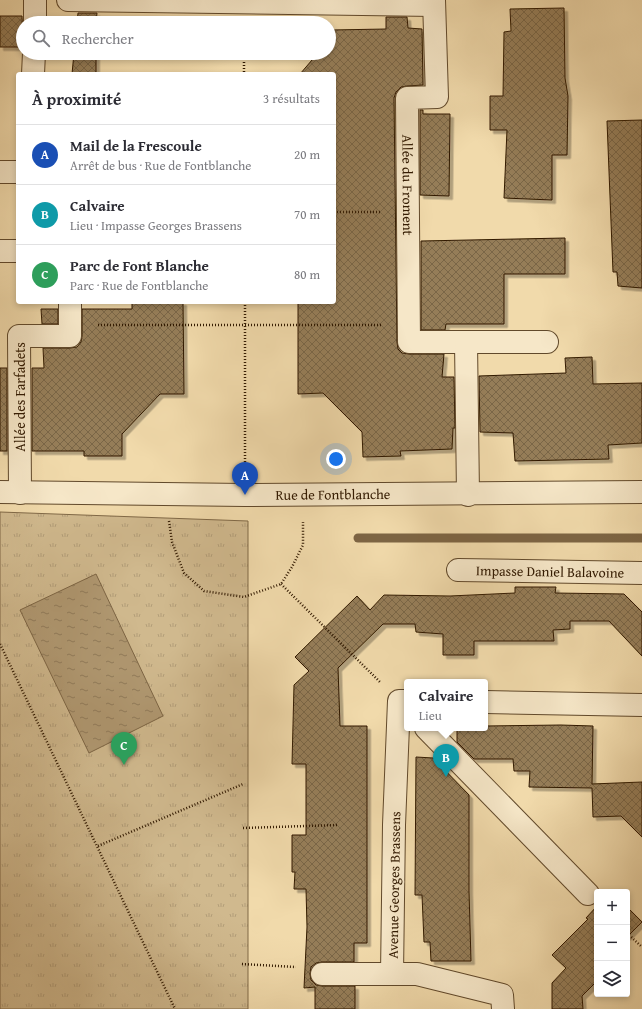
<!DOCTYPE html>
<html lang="fr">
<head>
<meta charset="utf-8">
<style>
  :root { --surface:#fff; --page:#f7f7f7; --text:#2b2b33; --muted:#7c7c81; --line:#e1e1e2; --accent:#8f2418 }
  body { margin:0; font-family:"Gentium Book Plus",serif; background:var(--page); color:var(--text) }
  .controls { position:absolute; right:12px; bottom:12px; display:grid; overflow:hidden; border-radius:4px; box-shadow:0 2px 6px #0003 }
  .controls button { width:36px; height:36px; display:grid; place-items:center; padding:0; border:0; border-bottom:1px solid var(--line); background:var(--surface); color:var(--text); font:20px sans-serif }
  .you { position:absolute; left:336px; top:459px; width:14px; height:14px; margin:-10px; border:3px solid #fff; border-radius:50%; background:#1a73e8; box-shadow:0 0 0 6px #1a73e833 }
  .badge { display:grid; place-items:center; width:26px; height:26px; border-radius:50%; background:var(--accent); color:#fff; font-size:13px; font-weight:700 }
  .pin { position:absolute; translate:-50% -33px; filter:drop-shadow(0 1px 2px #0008) }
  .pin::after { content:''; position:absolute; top:21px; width:14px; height:12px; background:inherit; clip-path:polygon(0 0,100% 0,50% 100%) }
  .popup { position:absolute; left:404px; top:679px; width:84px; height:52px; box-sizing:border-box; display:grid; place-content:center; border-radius:4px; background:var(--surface); filter:drop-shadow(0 1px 3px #0005); font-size:13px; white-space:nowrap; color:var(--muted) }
  .popup b { font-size:15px; color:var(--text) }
  .popup::after { content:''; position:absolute; left:50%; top:100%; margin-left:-8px; border:8px solid transparent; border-top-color:var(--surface) }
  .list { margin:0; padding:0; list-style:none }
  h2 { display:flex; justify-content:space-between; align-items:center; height:52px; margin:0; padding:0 16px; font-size:17px }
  h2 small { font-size:13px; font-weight:400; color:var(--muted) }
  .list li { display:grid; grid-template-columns:26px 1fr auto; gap:12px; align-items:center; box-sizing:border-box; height:60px; padding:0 16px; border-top:1px solid var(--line) }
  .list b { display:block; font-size:15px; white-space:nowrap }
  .list p { margin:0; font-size:13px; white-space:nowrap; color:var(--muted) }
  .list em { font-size:13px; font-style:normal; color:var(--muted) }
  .icon { flex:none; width:22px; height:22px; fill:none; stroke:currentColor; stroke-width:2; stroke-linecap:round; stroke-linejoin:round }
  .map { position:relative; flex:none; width:642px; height:1009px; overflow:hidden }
  .search { position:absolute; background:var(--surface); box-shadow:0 2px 6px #0003; left:16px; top:16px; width:320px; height:44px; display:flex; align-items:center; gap:10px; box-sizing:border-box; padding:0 14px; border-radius:22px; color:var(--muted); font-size:15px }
  .panel { position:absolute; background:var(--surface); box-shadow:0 2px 6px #0003; left:16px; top:72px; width:320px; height:232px; border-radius:4px }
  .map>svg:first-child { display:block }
  .park { fill:url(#park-tufts); stroke:#806947 }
  .water { fill:url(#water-ripples); stroke:#7d6544 }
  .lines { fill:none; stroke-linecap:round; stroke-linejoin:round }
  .stream { stroke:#7d6544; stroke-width:9 }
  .building { fill:url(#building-cross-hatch); stroke:#311900; filter:url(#shadow) }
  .street-casing { stroke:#61492b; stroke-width:24 }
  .path { stroke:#311900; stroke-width:2.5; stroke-dasharray:1 2; stroke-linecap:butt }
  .street { stroke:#f6e7c8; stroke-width:22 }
  .labels { text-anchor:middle; stroke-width:3.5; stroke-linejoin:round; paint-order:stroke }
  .street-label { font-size:14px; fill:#311900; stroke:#f6e7c8 }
</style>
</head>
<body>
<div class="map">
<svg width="642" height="1009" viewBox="0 0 642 1009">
  <defs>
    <pattern id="park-tufts" width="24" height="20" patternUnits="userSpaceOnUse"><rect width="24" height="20" fill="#d0b98e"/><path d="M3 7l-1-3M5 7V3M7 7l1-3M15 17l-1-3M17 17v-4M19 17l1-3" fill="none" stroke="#b39e79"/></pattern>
    <pattern id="water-ripples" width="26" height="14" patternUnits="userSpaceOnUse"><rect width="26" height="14" fill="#b09871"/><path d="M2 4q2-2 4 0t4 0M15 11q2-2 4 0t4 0" fill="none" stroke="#907b5a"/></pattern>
    <pattern id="building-cross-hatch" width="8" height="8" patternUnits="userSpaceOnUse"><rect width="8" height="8" fill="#957d59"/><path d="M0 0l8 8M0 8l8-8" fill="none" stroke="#7a6647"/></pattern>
    <filter id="shadow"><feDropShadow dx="3.5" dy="3.5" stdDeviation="0" flood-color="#0004"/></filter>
  </defs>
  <rect width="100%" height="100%" fill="#f1daab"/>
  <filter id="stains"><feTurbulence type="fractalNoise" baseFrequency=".005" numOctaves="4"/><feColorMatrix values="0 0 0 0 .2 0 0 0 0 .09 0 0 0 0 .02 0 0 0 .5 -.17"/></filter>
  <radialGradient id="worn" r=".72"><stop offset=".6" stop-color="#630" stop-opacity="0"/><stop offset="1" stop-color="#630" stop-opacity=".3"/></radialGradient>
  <!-- park -->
  <path class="park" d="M0,512L248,521V1009H0Z"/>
  <!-- water -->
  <path class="water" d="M96,574L163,716L89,753L20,610Z"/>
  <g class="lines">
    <!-- stream -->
    <path class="stream" d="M358,538H642"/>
  </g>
  <!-- building -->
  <g class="building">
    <path d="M564,8L565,78L568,96L567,155H552V200L504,198L507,130H490V96H503L504,32L511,31L510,9Z"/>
    <path d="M78,13H97L96,23H77Z"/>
    <path d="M0,16H22L23,47H0Z"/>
    <path d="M386,17H407L408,28L422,29L423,85L407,86L401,87L396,92L394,98L397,342L398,349L402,353L409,354H444L442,377H454L455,428H453L452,449L400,451L401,456L363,457L362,432L323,393L298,394V302H334V74H300L318,53H329L331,30L386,29Z"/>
    <path d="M74,53H96V74H72Z"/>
    <path d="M420,110H423V114H450L449,196L420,195Z"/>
    <path d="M642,120V288L618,286L617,272H613L607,121Z"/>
    <path d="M565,238V274H504V324H446L445,330H421V241Z"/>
    <path d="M132,302H183L184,394H160L122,434V456H84V451H32V368H44L43,348H70L77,347L81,342L82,336V309H132Z"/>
    <path d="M41,309H58V324H42Z"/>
    <path d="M592,357L593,384L642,383V443L608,445L609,459L515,461L513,433L480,432L479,376L566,373L565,358Z"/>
    <rect x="0" y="368" width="7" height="83"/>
    <path d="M515,587H556L555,593L624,594L642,612V656L609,621H570V629L553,630L554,641H474V655H443V634L416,632L415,624H383L338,668L340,726H367V943H354V962H322L316,963L311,967L310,974L311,980L316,985L322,986H355V1009H315V987L304,988L307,927L306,889H294L295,872H292V835H306V764H292L294,685L309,671L295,657L357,596L370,610L384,595L450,596L515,593Z"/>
    <path d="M561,725L593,726L592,784L642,782V837L621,816L593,817L592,788L529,787L530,771H514L513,759H474L457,742V728H485V726Z"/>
    <path d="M416,757L433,758L469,795V891L471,961H431L430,942H424L422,895H415Z"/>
    <path d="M597,906V981L582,996L583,1009H552V983L566,968L552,955L588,919L586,918Z"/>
    <path d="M627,907L642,922L627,937Z"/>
  </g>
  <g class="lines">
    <defs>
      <g id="street">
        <path d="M68,0L434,5"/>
        <path id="s1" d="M434,0L437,97L407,98L409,342H547"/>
        <path d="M35,23V0"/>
        <path d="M33,74L34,53"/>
        <path d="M0,172H18"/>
        <path d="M0,251H18"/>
        <path d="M466,342L468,495"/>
        <path id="s2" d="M0,492L245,495L642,492"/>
        <path d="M20,493L19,336H70V302"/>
        <path id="s3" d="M458,570L642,573"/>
        <path d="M407,701H399L394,825L392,974H417L502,995L503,1009"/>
        <path d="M485,702L642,705"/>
        <path d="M426,728L588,894"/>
        <path d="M322,974H392"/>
      </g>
    </defs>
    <!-- street casing -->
    <use href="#street" class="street-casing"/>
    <!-- path -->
    <g class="path">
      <path d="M244,53V74"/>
      <path d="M334,212H382"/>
      <path d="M245,302V467"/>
      <path d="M98,325H383"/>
      <path d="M169,521L172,542L184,573L204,591L244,597L281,584L292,567L303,545V522"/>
      <path d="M281,584L380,682"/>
      <path d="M0,644L175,1009"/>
      <path d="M243,828L337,825"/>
      <path d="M98,846L243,784"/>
      <path d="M629,935L642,947"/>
      <path d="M242,964L296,967"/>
    </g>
    <!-- street -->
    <use href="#street" class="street"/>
  </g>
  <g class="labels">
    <!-- street labels -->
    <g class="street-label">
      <text dy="5" stroke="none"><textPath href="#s1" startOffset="214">Allée du Froment</textPath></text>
      <text transform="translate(20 397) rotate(-90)" y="5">Allée des Farfadets</text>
      <text dy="5" stroke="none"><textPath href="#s2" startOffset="333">Rue de Fontblanche</textPath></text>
      <text dy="5" stroke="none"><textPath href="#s3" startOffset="92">Impasse Daniel Balavoine</textPath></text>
      <text transform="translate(394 885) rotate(-89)" y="5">Avenue Georges Brassens</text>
    </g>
  </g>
  <rect width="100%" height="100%" filter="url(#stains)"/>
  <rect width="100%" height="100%" fill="url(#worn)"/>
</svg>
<div class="controls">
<button>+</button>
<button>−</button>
<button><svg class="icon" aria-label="layers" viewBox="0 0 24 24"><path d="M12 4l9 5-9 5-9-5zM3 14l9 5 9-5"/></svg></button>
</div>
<div class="you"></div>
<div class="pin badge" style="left:245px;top:495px;background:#1a4fb4">A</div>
<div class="pin badge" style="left:446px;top:777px;background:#0f9aa8">B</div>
<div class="popup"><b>Calvaire</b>Lieu</div>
<div class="pin badge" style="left:124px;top:765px;background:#2e9e5b">C</div>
<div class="search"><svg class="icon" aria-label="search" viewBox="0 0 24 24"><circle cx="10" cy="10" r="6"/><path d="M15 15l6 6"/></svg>Rechercher</div>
<section class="panel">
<h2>À proximité<small>3 résultats</small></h2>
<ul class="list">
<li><span class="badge" style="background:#1a4fb4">A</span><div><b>Mail de la Frescoule</b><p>Arrêt de bus · Rue de Fontblanche</p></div><em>20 m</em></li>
<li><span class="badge" style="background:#0f9aa8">B</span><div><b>Calvaire</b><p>Lieu · Impasse Georges Brassens</p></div><em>70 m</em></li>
<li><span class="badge" style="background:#2e9e5b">C</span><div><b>Parc de Font Blanche</b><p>Parc · Rue de Fontblanche</p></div><em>80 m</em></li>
</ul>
</section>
</div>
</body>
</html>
